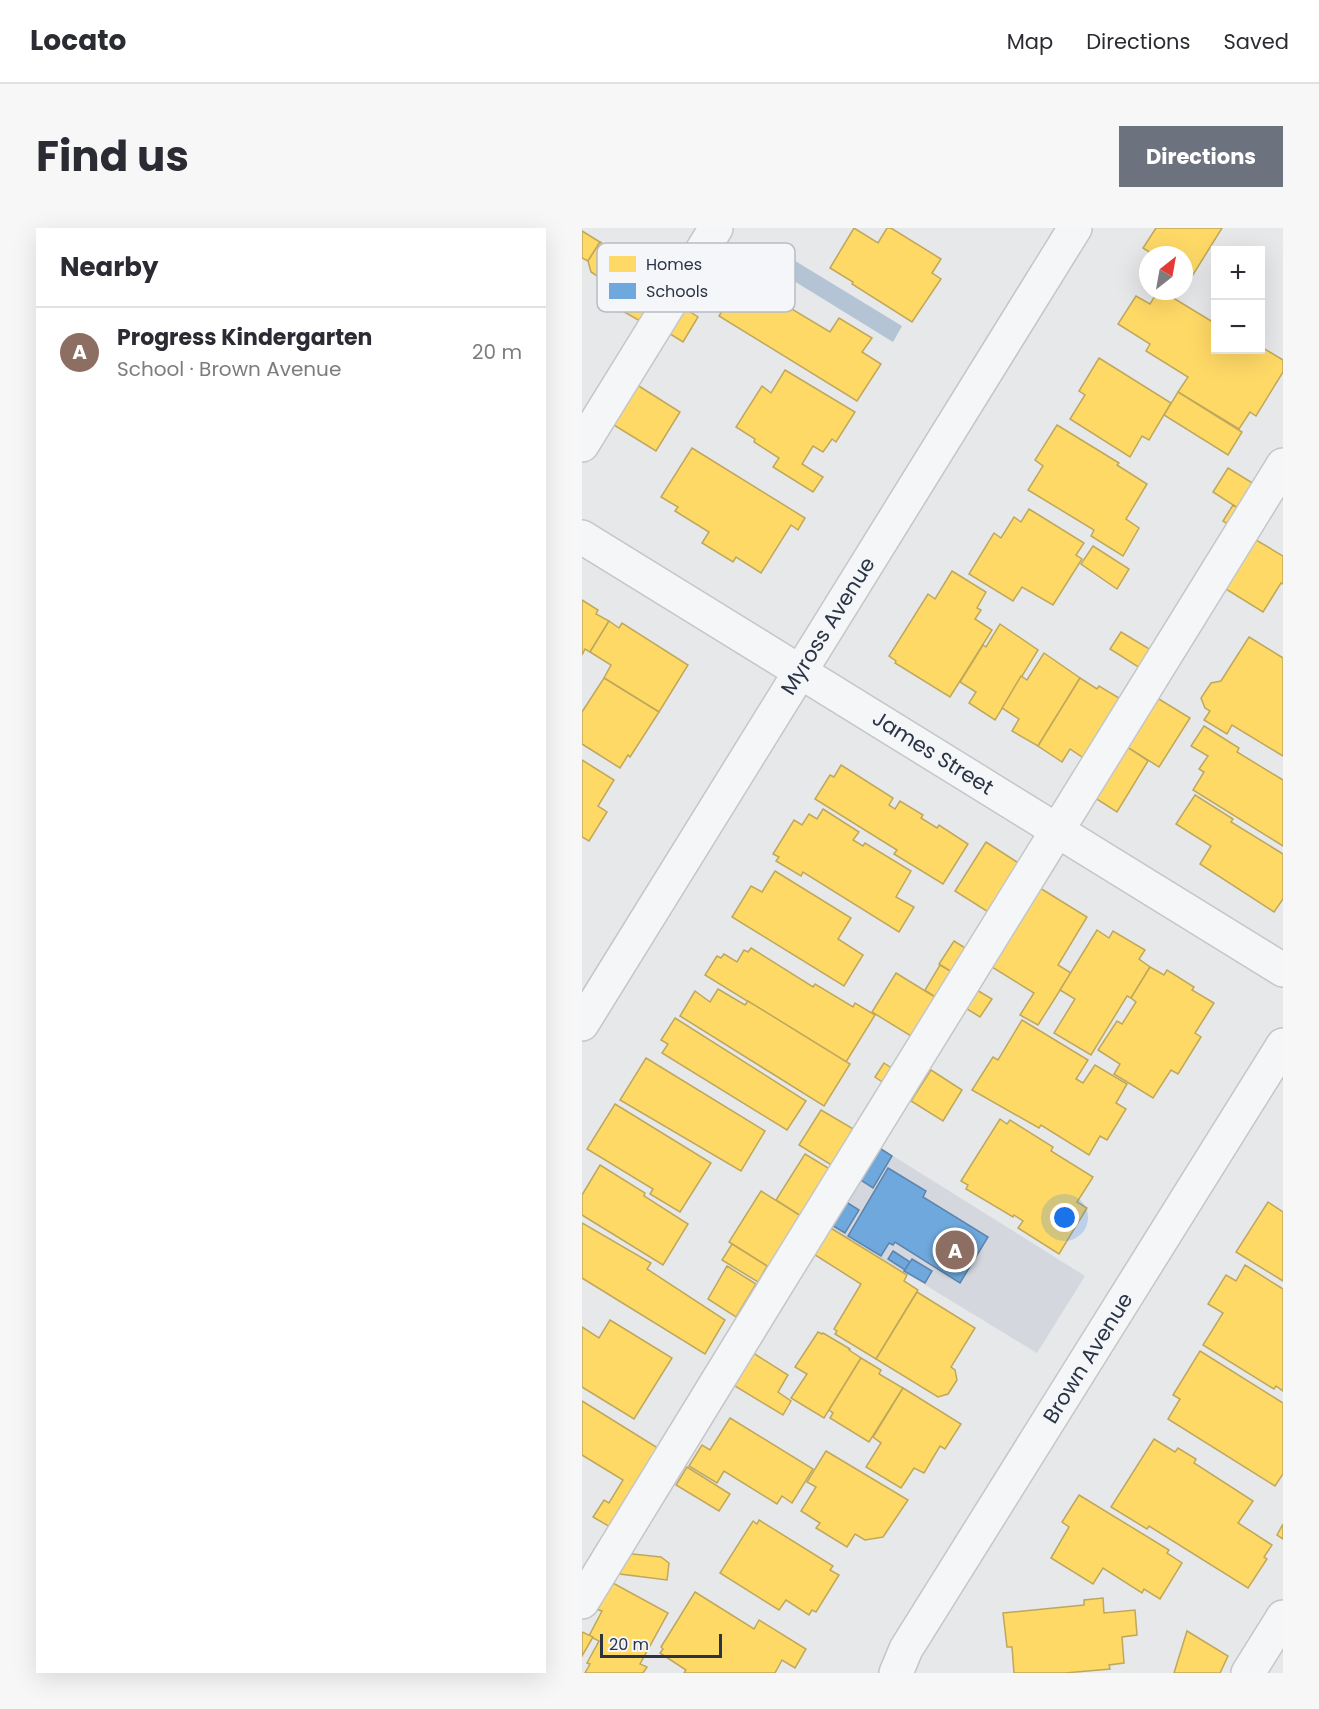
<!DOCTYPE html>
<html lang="en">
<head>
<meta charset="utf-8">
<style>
  :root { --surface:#fff; --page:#f7f7f7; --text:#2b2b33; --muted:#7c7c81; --line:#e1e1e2; --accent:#6c737f }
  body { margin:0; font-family:Poppins,sans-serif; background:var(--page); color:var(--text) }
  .controls { position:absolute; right:18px; top:18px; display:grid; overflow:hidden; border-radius:0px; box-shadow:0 6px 24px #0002 }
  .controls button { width:54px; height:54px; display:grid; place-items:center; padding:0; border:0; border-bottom:2px solid var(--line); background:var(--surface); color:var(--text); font:30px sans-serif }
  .compass { position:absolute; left:557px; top:18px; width:54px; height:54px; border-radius:50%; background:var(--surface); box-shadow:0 6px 24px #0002; rotate:31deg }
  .scale { position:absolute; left:18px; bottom:15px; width:122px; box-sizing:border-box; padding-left:6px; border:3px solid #2b3445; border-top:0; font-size:16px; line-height:21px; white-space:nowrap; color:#2b3445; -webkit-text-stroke:4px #f4f6f9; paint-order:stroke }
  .you { position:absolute; left:483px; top:990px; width:21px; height:21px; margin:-15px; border:4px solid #fff; border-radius:50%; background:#1a73e8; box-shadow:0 0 0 9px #1a73e833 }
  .badge { display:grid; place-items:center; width:39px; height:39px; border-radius:50%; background:var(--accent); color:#fff; font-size:20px; font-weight:700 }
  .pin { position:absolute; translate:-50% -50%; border:3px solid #fff; box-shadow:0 2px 6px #0006 }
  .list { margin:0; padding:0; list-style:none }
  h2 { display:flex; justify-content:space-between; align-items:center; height:78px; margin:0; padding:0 24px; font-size:26px }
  h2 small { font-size:20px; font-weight:400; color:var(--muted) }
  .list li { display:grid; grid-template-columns:39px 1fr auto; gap:18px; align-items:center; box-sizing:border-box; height:90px; padding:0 24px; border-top:2px solid var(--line) }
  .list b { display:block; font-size:22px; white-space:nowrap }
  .list p { margin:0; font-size:20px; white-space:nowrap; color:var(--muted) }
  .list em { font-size:20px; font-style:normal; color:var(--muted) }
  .map { position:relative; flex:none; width:701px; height:1445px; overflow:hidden; border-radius:0px }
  header { display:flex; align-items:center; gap:36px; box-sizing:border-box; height:84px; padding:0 30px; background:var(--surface); border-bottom:2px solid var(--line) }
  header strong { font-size:28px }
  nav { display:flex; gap:33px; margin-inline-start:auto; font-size:21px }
  .intro { display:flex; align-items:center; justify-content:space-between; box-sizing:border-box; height:144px; padding:0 36px }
  h1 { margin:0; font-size:42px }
  .button { padding:15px 27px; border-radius:0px; background:var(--accent); color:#fff; font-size:21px; font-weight:700 }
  main { display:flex; gap:36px; padding:0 36px }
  aside { flex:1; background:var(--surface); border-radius:0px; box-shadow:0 6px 24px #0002 }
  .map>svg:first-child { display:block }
  .built { fill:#d4d7dd }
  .water { fill:#b4c4d5 }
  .homes { fill:#ffd966; stroke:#bfa85c; stroke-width:1.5 }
  .schools { fill:#6fa8dc; stroke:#5b85af; stroke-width:1.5 }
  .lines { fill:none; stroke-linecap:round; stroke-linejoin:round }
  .minor-casing { stroke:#c4c6c8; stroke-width:36 }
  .minor { stroke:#f5f6f7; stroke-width:33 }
  .labels { text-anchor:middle; stroke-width:6; stroke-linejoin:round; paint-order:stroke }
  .street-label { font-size:21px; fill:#2b3445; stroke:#f4f6f9 }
  .key { fill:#f4f6f9; stroke:#b8bcc3; stroke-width:1.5 }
  .key-label { font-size:16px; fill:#2b3445 }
</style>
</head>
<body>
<header>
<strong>Locato</strong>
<nav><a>Map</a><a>Directions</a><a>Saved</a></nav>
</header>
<div class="intro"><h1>Find us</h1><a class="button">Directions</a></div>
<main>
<aside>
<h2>Nearby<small></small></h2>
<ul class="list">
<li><span class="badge" style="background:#8d6e63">A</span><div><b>Progress Kindergarten</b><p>School · Brown Avenue</p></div><em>20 m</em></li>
</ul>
</aside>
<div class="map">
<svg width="701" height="1445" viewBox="0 0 701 1445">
  <rect width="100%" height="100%" fill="#e6e8ea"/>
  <!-- built -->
  <path class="built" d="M292,916L503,1048L455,1125L243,996Z"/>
  <!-- water -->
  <path class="water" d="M187,17L320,98L311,114L178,32Z"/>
  <!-- homes -->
  <g class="homes">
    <path d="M272,0L296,15L305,0H309L359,31L350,45L359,51L330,94L270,56L271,54L248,40Z"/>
    <path d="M574,0H640L609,50L602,45V27H572L561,20Z"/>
    <path d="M0,3L18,14L6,33L0,30Z"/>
    <path d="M18,14L62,41L46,68L9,44L6,33Z"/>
    <path d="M59,46L80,58L58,93L37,81Z"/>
    <path d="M155,57L170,65L173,59L248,104L257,90L290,110L280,124L299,136L275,173L137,88Z"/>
    <path d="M576,63H580L634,96V122H678V118L701,132V144L674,188L668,184L657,201L596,164L606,149L564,123L568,116L536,96L554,68L568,76Z"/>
    <path d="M101,79L116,89L101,114L85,104Z"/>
    <path d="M517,130L589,175L567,212L560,208L548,229L488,191L503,167L497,163Z"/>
    <path d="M203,142L273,184L254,214L250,211L241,224L231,218L220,236L241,249L231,264L191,239L197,230L172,214L173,211L154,199L180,158L189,165Z"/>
    <path d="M52,155L98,184L74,223L27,194Z"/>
    <path d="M596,164L660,204L646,227L582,187Z"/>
    <path d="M475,197L537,235L535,237L565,256L544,291L557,300L541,328L509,308L512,302L446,262L461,238L453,232Z"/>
    <path d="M110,220L223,290L216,302L209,297L179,345L154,329L151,334L120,315L127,304L93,283L96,279L79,269Z"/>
    <path d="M646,240L677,259L662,284L631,264Z"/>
    <path d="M651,277L662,284L652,300L641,293Z"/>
    <path d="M447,281L502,315L494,327L500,331L471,377L440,359L431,373L387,346L412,305L419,310L432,289L439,294Z"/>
    <path d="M669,309L701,328V356L699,355L681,384L639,358Z"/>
    <path d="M511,318L547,341L535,361L499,336Z"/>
    <path d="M370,343L404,364L395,380L399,382L393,391L410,402L368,469L313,435L314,433L307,428L346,366L353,371Z"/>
    <path d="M0,372L16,382L14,386L27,393L8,424L3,421L0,427Z"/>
    <path d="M27,393L37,400L40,395L106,437L77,484L22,450L29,437L8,424Z"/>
    <path d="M418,396L456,422L413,492L387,475L394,464L378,454L401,417L404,419Z"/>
    <path d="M539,404L569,422L558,440L528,421Z"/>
    <path d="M667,409L701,430V528L650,497L645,506L622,492L628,483L623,480L619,470L629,455L639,453Z"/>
    <path d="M462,425L498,450L456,518L430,503L437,491L420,480L439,448L445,452Z"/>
    <path d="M22,450L77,484L48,529L46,527L38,540L0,516V484Z"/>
    <path d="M498,450L515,461L517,458L537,470L521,497L506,533L488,521L480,534L456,518Z"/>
    <path d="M572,468L608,490L577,539L542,517Z"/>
    <path d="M622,498L657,520L655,524L701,552V618L611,562L622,544L617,541L626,528L609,518Z"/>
    <path d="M542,517L566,533L535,584L510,568Z"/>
    <path d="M0,532L32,552L16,578L25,584L7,613L0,609Z"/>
    <path d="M259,537L311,570L307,577L313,581L318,573L341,587L339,590L355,600L357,597L386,616L361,656L312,626L315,622L233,571L248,547L252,549Z"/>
    <path d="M613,567L651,591L649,594L701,626V671L692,684L618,636L629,618L594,596Z"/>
    <path d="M241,581L277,604L271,612L281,618L283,615L329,643L314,669L332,679L317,704L221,644L219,648L194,633L197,629L191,626L212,592L220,597L227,586L235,591Z"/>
    <path d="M404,614L441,638L411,687L373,663Z"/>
    <path d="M193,643L269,690L256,711L281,727L262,758L150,689L169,658L180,664Z"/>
    <path d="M458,660L505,689L476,737L489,745L456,797L438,787L452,765L410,739Z"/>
    <path d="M515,702L527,710L531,703L563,722L557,731L568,739L549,770L545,768L509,827L472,805L493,771L478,762Z"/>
    <path d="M372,713L388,723L373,746L357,736Z"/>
    <path d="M169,720L231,759L233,756L271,779L273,775L293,787L264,834L123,747L135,728L139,730L142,726L155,734L162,722L166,724Z"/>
    <path d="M358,737L373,746L358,772L343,762Z"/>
    <path d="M568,739L582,747L585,742L612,759L610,762L632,775L613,805L619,809L596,846L589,842L571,870L532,846L538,836L516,822L535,793L540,796L554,774L549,770Z"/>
    <path d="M314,745L353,769L329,808L290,784Z"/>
    <path d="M136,761L163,777L166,773L268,836L242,878L98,788L113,763L128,774Z"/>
    <path d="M393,761L410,771L398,789L382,779Z"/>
    <path d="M93,790L224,873L205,902L80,825L86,816L79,812Z"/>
    <path d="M440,792L506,832L494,851L501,855L513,837L545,856L534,875L544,881L525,912L518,908L507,927L459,897L457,900L390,862L411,829L416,832Z"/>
    <path d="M64,830L183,903L159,943L38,872Z"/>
    <path d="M302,835L314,843L305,857L293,849Z"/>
    <path d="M349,842L380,862L361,893L329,873Z"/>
    <path d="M33,876L129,935L98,984L68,966L71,961L5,921Z"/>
    <path d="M239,882L273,902L251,938L217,917Z"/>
    <path d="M418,891L425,896L428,892L471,919L469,923L511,949L495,974L505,980L477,1026L436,1000L441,993L432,987L431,989L384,961L386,957L379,953Z"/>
    <path d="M223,926L251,943L222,990L194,972Z"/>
    <path d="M18,937L63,965L62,968L106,996L81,1037L0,987V967Z"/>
    <path d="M179,963L222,990L190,1041L147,1014Z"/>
    <path d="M686,974L701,984V1053L654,1024Z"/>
    <path d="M0,995L69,1035L65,1041L143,1092L123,1126L0,1050Z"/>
    <path d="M247,999L325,1047L322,1053L336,1062L294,1131L253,1106L255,1103L252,1101L279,1056L230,1025Z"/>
    <path d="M150,1016L185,1038L176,1054L140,1032Z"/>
    <path d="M663,1037L701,1061V1163L694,1158L692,1161L621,1117L641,1085L626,1076L644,1047L654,1053Z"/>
    <path d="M145,1038L174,1056L154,1089L126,1071Z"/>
    <path d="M335,1064L393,1100L369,1139L373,1142L375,1152L366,1166L356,1169L294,1131Z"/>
    <path d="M28,1092L90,1130L52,1191L0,1159V1099L17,1110Z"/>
    <path d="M236,1104L240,1106L241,1105L268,1121L267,1122L279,1130L242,1190L209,1170L225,1146L213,1139Z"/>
    <path d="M168,1123L206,1147L196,1164L209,1173L201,1187L148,1155Z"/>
    <path d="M618,1123L701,1175V1246L693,1258L586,1191L598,1171L591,1167Z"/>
    <path d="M279,1130L299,1142L297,1146L321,1160L287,1214L248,1190L251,1185L247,1182Z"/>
    <path d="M321,1160L379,1196L363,1221L358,1218L342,1245L332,1240L319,1260L284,1239L299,1215L291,1209Z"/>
    <path d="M0,1173L79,1222L30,1300L11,1289L22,1272L27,1275L41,1252L0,1227Z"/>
    <path d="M148,1190L231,1241L210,1275L200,1268L195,1276L142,1243L135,1255L107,1238L120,1217L128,1222Z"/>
    <path d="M572,1211L593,1224L596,1220L614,1231L612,1235L671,1273L656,1295L690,1317L682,1329L685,1331L666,1360L567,1298L565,1301L529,1279Z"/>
    <path d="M244,1223L326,1272L301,1309L283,1312L273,1306L265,1319L234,1300L238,1295L219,1283L234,1259L225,1254Z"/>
    <path d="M105,1239L148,1266L137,1283L94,1257Z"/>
    <path d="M497,1267L587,1322L585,1325L600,1335L578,1371L562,1361L560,1365L521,1340L511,1356L469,1330L487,1299L480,1294Z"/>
    <path d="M177,1292L251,1338L248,1342L257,1347L234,1384L230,1382L227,1387L204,1372L197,1382L138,1345L171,1293L175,1296Z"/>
    <path d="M701,1296V1311L695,1307Z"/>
    <path d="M41,1325L79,1329L87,1335L85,1352L38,1346Z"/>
    <path d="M29,1354L86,1385L58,1436L65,1439L61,1445H3L8,1436L5,1435L17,1413L7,1408L20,1383L14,1381Z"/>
    <path d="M113,1364L172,1401L177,1392L224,1421L213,1440L200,1432L193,1445H102L104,1442L78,1425L81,1421L79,1419Z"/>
    <path d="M521,1370L522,1385L553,1382L555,1407L540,1409L542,1435L527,1437L528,1441L483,1445H432L430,1419H425L421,1385L502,1377V1372Z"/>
    <path d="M605,1403L646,1428L638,1445H592Z"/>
    <path d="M0,1404L11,1409L0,1428Z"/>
  </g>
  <!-- schools -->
  <g class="schools">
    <path d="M293,917L310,928L291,960L274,949Z"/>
    <path d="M306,940L344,963L341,969L406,1009L378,1055L313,1014L311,1017L307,1015L299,1028L266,1008Z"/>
    <path d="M261,972L277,982L263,1005L246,995Z"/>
    <path d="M311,1023L328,1034L323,1042L306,1031Z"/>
    <path d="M330,1031L350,1043L343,1055L322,1043Z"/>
  </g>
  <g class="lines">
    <defs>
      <g id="minor">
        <path d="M0,217L134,0"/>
        <path d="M0,309L701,742"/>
        <path d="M0,796L493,0"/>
        <path d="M0,1374C232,994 467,616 701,237"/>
        <path d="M314,1445L324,1421L701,817"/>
        <path d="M666,1445L701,1389"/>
      </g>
    </defs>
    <!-- minor casing -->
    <use href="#minor" class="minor-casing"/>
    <!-- minor -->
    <use href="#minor" class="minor"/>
  </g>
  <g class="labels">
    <!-- street labels -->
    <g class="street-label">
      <text transform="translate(246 398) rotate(-58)" y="7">Myross Avenue</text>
      <text transform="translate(351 525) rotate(32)" y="7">James Street</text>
      <text transform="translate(506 1130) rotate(-58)" y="7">Brown Avenue</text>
    </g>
  </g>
  <!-- legend -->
  <rect x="15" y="15" width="198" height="69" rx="9" class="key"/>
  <rect x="27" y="28" width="27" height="16" fill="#ffd966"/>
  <rect x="27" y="55" width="27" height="16" fill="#6fa8dc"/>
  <g class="key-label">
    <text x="64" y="42">Homes</text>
    <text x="64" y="69">Schools</text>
  </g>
</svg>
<div class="controls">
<button>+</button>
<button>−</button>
</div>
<svg class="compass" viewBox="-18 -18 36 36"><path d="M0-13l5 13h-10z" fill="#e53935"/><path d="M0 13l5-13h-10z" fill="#7c7c81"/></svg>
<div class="scale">20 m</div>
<div class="you"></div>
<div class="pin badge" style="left:373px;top:1022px;background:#8d6e63">A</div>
</div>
</main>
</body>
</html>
